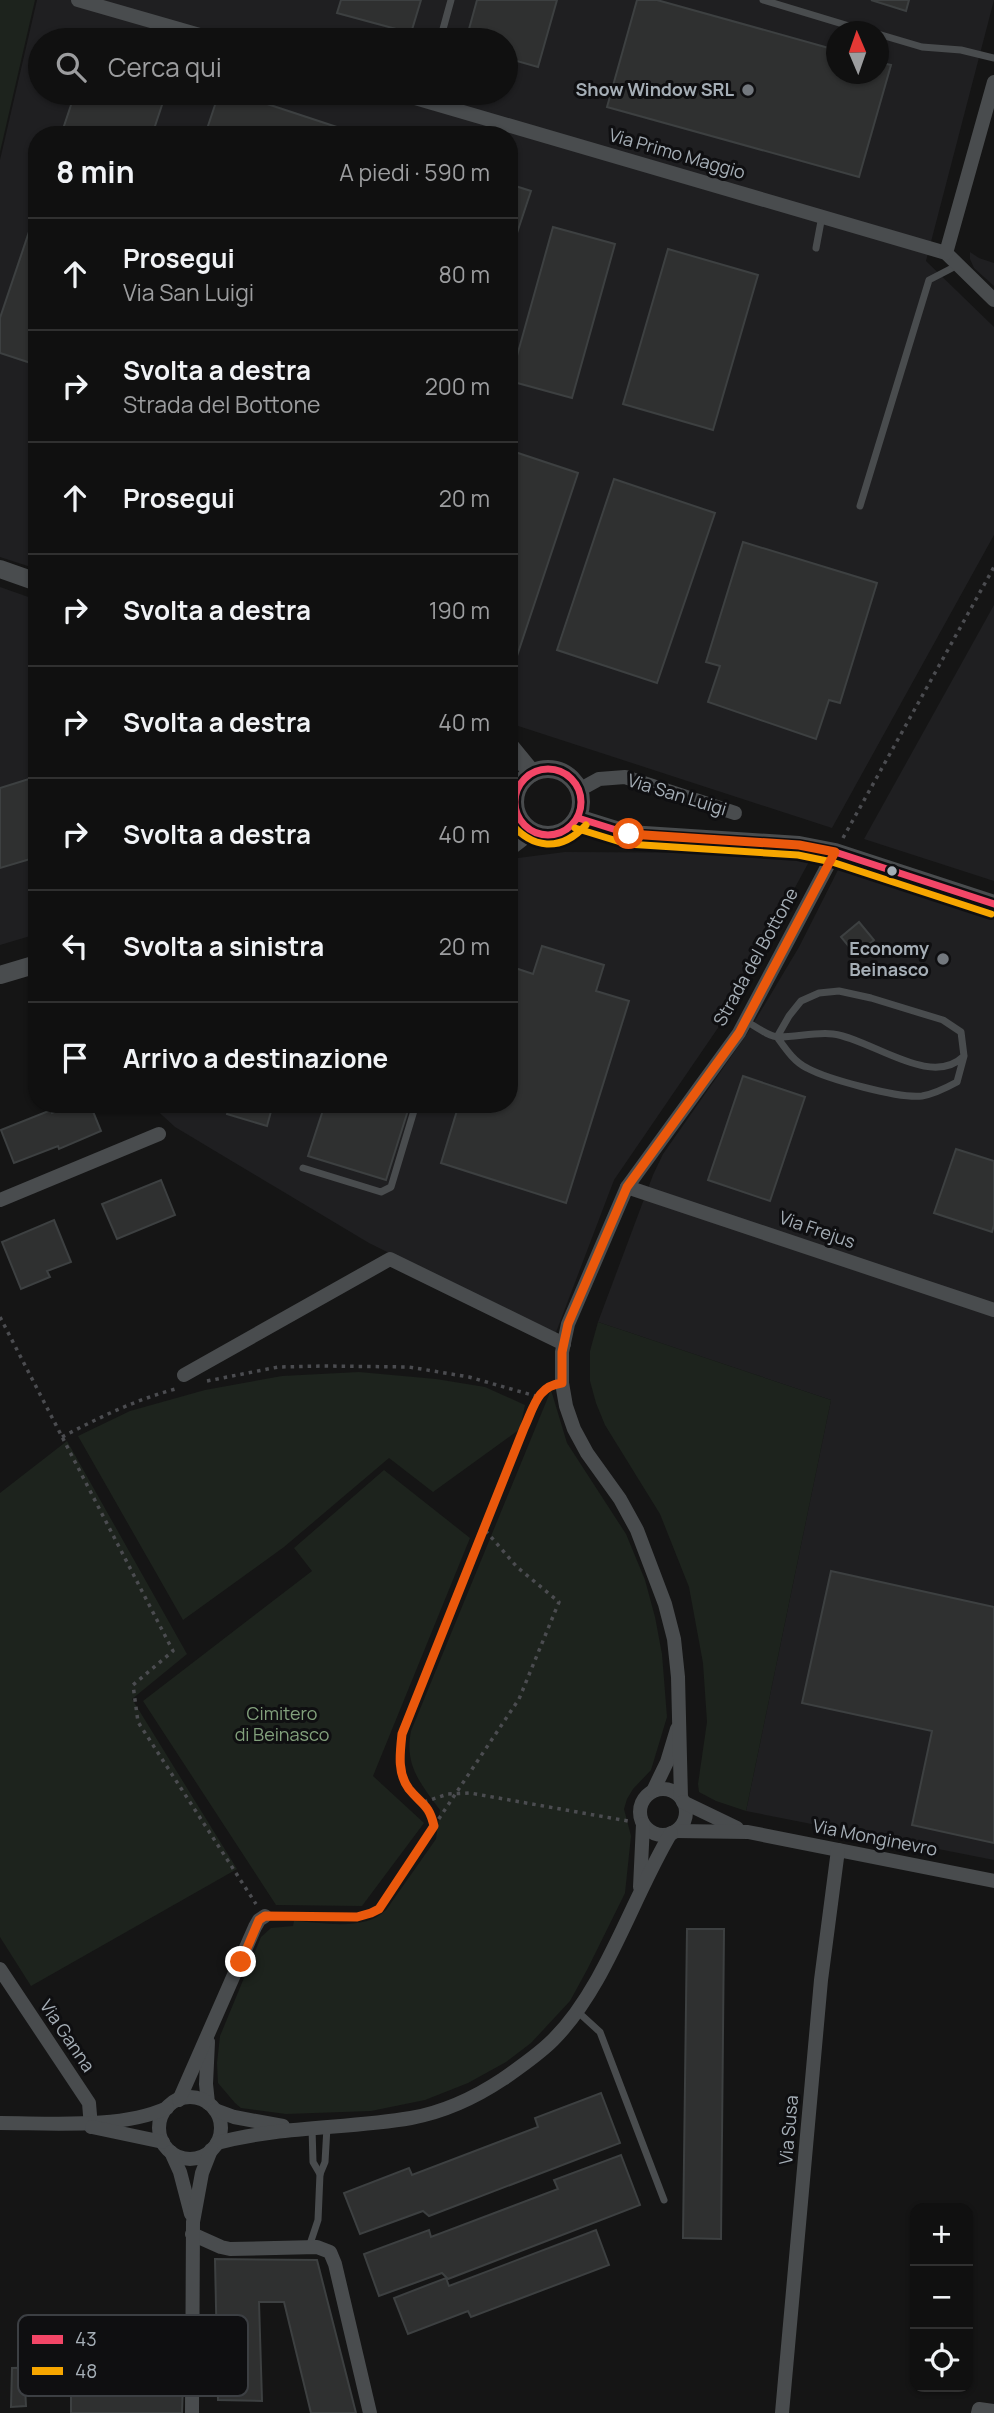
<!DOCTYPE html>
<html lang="it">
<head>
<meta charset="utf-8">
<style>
  :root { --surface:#101010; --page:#1e1e1e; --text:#f1f3f6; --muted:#9c9d9f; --line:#303030 }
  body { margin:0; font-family:Manrope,sans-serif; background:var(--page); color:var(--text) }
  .controls { position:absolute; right:21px; bottom:21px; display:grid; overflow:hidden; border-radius:14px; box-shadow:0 2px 5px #0004 }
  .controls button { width:63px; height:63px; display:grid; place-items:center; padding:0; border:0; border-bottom:2px solid var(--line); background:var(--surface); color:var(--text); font:35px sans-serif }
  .compass { position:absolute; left:826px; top:21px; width:63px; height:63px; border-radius:50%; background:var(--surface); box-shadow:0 2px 5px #0004; rotate:358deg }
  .stop { position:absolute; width:21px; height:21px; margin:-16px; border:5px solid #ea580c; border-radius:50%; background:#fff }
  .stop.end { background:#ea580c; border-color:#fff; box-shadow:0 2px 7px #0008 }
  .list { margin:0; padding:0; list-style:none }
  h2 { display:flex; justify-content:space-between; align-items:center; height:91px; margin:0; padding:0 28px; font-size:30px }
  h2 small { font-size:23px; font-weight:400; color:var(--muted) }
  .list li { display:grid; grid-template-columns:46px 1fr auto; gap:21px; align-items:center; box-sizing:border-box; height:112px; padding:0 28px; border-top:2px solid var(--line) }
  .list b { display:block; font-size:26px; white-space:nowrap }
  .list p { margin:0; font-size:23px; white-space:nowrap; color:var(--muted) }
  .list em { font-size:23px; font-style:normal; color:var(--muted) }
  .icon { flex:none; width:38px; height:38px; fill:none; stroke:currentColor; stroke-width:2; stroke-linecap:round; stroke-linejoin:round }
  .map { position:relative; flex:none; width:994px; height:2413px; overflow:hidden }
  .search { position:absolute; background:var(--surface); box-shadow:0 2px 5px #0004; left:28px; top:28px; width:490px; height:77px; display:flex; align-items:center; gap:18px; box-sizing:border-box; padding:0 24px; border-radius:38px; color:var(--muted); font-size:26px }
  .panel { position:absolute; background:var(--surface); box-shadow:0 2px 5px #0004; left:28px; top:126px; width:490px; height:987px; border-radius:28px }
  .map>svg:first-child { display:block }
  .built { fill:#1f1f21; fill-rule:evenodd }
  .green { fill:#1d231d }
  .building { fill:#2f3030; stroke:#3d4041; stroke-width:2 }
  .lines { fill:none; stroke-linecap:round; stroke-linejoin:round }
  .path { stroke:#4b4c50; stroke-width:3.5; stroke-dasharray:3.5 5; stroke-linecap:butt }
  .service { stroke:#494c4e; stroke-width:7 }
  .minor { stroke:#494c4e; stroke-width:14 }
  .tertiary { stroke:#494c4e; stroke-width:18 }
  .bus-1-casing { stroke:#0f0f11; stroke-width:12 }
  .bus-2-casing { stroke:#0f0f11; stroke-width:12 }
  .bus-1 { stroke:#f34667; stroke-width:7 }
  .bus-2 { stroke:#f7a600; stroke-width:7 }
  .route { stroke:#ea580c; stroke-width:9 }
  .poi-dot { fill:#73787e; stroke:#0f0f11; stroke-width:2.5 }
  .bus-dot { fill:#a5aeb6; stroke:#0f0f11; stroke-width:2.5 }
  .labels { text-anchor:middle; stroke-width:6; stroke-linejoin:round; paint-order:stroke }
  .poi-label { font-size:18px; font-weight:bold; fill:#a5aeb6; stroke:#0f0f11; text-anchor:end }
  .street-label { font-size:18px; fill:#a5aeb6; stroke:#0f0f11 }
  .park-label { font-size:18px; fill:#82a17c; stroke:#0f0f11 }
  .key { fill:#0f0f11; stroke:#3c3f43; stroke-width:2 }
  .key-label { font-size:19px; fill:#a5aeb6 }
</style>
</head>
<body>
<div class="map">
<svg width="994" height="2413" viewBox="0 0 994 2413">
  <rect width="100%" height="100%" fill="#151515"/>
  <!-- built -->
  <g class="built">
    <path d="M37,0H994L926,261L994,327V535L832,828L509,723V135H37V569L0,557V160ZM836,32H878V74H836ZM40,40H506V93H40Z"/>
    <path d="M970,252L979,258L994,263V286L974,268L970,259Z"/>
    <path d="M0,587L37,600V934L0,945Z"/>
    <path d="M994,605V881L864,839Z"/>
    <path d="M565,852L752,853L811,858L722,1022L614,1180L555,1335L369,1243L175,1127L150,1104H509V863L518,858Z"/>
    <path d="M841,864L994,914V1860L746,1811L831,1400L598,1322L653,1175L663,1154L747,1034L799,947Z"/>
  </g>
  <!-- green -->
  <g class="green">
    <path d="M0,0H35L0,152Z"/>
    <path d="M598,1322L831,1400L746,1811L716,1801L699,1792L698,1784L707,1722L703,1663L689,1587L660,1514L605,1425L596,1403L590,1381V1351Z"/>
    <path d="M359,1372L436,1379L485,1387L525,1405L520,1429L433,1492L389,1458L284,1547L183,1620L78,1436L130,1411L205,1390L282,1376Z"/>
    <path d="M551,1390L567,1443L626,1534L645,1580L655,1617L662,1654L667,1717L651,1770L633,1789L627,1799L624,1809L631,1836L625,1893L588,1968L570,2001L531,2043L506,2062L468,2083L425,2100L371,2111L286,2114L241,2108L235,2103L218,2083L217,2063L220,2036L261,1937L271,1928L293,1926L294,1921C322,1922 364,1932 386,1910L436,1839L440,1810C421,1784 404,1766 411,1731Z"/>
    <path d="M67,1441L187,1654L132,1699L237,1869L31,1986L0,1937V1493Z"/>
    <path d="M384,1470L470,1538L373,1776L424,1823L362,1906L276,1905L143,1701L312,1571L294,1548Z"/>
  </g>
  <!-- building -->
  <g class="building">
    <path d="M341,0H421L411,33L337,13Z"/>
    <path d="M477,0H557L538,67L506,58V40H466Z"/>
    <path d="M637,0H657L836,50V74H878V62L891,65L859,177L607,107Z"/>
    <path d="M871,0H909L906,11Z"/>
    <path d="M75,93H166L152,135H61Z"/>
    <path d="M219,93H234L361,135H205Z"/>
    <path d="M509,184L531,191L509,257Z"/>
    <path d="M37,208V365L0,353V318Z"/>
    <path d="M553,227L615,244L572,398L510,381Z"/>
    <path d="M668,249L758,275L713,430L623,404Z"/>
    <path d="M509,450L578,473L517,656L509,653Z"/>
    <path d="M614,479L715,513L657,683L557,650Z"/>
    <path d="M743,542L877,583L840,703L829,700L816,739L708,702L720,666L706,662Z"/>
    <path d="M32,778L37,794V857L0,868V788Z"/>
    <path d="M859,922L874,940L856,955L841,937Z"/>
    <path d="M542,946L604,965L596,991L629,1001L566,1203L441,1163L459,1104H509V966L533,974Z"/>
    <path d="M743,1076L805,1097L770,1201L708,1180Z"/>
    <path d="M74,1104H90L101,1131L59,1149L58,1146L14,1163L1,1130L51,1110L52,1113Z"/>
    <path d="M230,1104H273L267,1126L227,1114Z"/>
    <path d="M325,1104H410L386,1180L308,1156Z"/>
    <path d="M956,1149L994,1161V1225L992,1232L934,1213Z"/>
    <path d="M161,1180L175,1215L117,1239L102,1204Z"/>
    <path d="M54,1220L71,1262L47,1271L50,1277L21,1289L2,1242Z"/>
    <path d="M831,1571L994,1607V1843L912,1825L932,1731L802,1703Z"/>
    <path d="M687,1929H724L721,2239L683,2238Z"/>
    <path d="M601,2093L620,2143L429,2216L423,2211L360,2234L344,2193L409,2168L412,2175L538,2127L535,2118Z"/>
    <path d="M621,2155L640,2205L448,2279L442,2273L379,2296L364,2254L429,2230L431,2237L558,2189L554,2180Z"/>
    <path d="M596,2230L609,2265L471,2317L468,2311L408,2334L394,2298L446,2278L449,2286Z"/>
    <path d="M215,2259L317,2260L356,2413H311L284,2302H259L262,2401L218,2400Z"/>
    <path d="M52,2367V2382L25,2386L26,2406L11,2407L12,2368Z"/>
    <path d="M158,2383H183L182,2413H71V2392L158,2394Z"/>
  </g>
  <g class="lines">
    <!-- path -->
    <g class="path">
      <path d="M843,838L994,567"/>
      <path d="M0,1317L173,1651L133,1685L138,1722L256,1904"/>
      <path d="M207,1381L278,1367L324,1366L409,1367L469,1377L539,1397"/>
      <path d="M62,1437C100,1417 137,1399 179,1388"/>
      <path d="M424,1802L448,1794L470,1793L628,1821"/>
      <path d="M434,1826L519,1699L559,1602L517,1567L485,1530"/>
      <path d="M279,1915C308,1916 354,1923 379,1908L434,1826C429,1804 422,1805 409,1789C397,1773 400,1753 402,1734L524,1428L543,1389L547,1387"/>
    </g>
    <!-- service -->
    <g class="service">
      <path d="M763,0L869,32"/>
      <path d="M878,34L922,47L961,50L994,58"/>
      <path d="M440,40L451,0"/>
      <path d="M816,248L822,216"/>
      <path d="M860,506L929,280L958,265"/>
      <path d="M746,1021C755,1026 769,1037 779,1037C797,1037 815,1032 833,1034C872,1039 931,1089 964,1056L961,1032L943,1020L871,998L839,991L819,993L801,1001L789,1016L777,1037C785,1048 794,1062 807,1068C827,1079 900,1099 922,1096C934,1094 946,1088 957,1082L964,1056"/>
      <path d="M303,1168L381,1192L391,1187L416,1104"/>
      <path d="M577,2011L600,2032L664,2200"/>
      <path d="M312,2128L313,2162L320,2174"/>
      <path d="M309,2247L318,2220L320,2174L325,2162L327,2127"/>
    </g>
    <!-- minor -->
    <g class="minor">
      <path d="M78,0L217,40"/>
      <path d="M398,93L946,253L994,300"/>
      <path d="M946,253L994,82"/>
      <path d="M579,790L599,779L625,777L735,813"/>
      <path d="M509,850L522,840L530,829"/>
      <path d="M627,1187L994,1310"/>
      <path d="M0,1200L159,1134"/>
      <path d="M184,1375L390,1259L564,1344"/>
      <circle cx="663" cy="1812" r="23"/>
      <path d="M653,1791L667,1762L677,1729"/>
      <path d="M681,1798L678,1677L674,1639L665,1604L637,1530L620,1499L587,1453L574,1429L566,1406L562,1383V1352L568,1324L627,1187L739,1033L835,852"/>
      <path d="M683,1802L737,1828"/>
      <path d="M676,1831L748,1832L994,1881"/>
      <path d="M640,1887L643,1824"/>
      <path d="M0,1969L89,2103L91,2127"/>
      <path d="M208,2042L206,2084L208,2103"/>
      <circle cx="190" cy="2128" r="31"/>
      <path d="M179,2100L255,1927L259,1920L265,1916"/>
      <path d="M215,2110L234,2117L283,2126"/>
      <path d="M0,2123C51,2123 121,2129 167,2108"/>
      <path d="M92,2127L163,2142"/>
      <path d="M217,2143C281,2126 346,2129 411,2118C444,2112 476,2097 503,2079C520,2067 538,2055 553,2040C606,1987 632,1898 671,1833"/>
      <path d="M171,2152L180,2172L191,2214"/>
      <path d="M192,2234L221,2247L230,2249L317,2247L330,2252L335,2264L370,2413"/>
      <path d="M192,2413L193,2222L202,2173L211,2150"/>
      <path d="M782,2413L821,1980L838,1850"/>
      <path d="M978,2413L979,2409L994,2411"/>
    </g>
    <!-- tertiary -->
    <g class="tertiary">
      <path d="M0,569L37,582"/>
      <path d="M509,745L532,773"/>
      <circle cx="548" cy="802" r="33"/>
      <path d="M578,818L629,834L799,845L835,852L994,904"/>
      <path d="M0,975L37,964"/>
    </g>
    <defs>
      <g id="bus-1">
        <circle cx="548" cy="802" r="33"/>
        <path d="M578,818L629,834L799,845L835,852L994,904"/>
      </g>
      <g id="bus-2">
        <path d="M509,821C532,850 561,852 586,825"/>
        <path d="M575,828L627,844L798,855L832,862L991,914"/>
      </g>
    </defs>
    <!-- bus-1 casing -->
    <use href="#bus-1" class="bus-1-casing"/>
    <!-- bus-2 casing -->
    <use href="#bus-2" class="bus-2-casing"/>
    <!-- bus-1 -->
    <use href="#bus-1" class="bus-1"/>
    <!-- bus-2 -->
    <use href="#bus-2" class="bus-2"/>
  </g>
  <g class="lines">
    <!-- route -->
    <path class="route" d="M241,1962L259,1920L265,1916L357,1917L371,1913L379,1909L434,1826C429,1804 422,1805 409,1789C397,1773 400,1753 402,1734L524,1428C534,1407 537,1386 562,1383V1352L568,1324L627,1187L739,1033L835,852L799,845L629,834"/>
  </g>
  <!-- markers -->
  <g class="poi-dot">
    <circle cx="748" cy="90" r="7"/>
    <circle cx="943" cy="959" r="7"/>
  </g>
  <circle class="bus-dot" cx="892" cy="871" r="6"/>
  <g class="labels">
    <!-- poi labels -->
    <g class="poi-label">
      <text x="734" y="96">Show Window SRL</text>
      <text x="929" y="955">Economy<tspan x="929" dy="21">Beinasco</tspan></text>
    </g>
    <!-- street labels -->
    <g class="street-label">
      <text transform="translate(677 154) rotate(16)" y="6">Via Primo Maggio</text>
      <text transform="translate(677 795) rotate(17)" y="6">Via San Luigi</text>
      <text transform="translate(756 957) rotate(-61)" y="6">Strada del Bottone</text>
      <text transform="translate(817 1230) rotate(19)" y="6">Via Frejus</text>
      <text transform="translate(875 1838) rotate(11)" y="6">Via Monginevro</text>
      <text transform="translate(67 2036) rotate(56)" y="6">Via Ganna</text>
      <text transform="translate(789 2130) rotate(-85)" y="6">Via Susa</text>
    </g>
    <!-- park labels -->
    <g class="park-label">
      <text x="282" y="1720">Cimitero<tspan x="282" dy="21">di Beinasco</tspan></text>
    </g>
  </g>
  <!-- legend -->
  <rect x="18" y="2315" width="230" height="81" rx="10" class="key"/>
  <rect x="32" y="2335" width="31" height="9" fill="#f34667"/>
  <rect x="32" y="2367" width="31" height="8" fill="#f7a600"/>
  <g class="key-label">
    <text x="75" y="2346">43</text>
    <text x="75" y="2378">48</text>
  </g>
</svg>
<div class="controls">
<button>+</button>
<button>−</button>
<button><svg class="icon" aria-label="locate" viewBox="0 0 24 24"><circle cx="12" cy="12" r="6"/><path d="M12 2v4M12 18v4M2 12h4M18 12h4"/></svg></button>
</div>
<svg class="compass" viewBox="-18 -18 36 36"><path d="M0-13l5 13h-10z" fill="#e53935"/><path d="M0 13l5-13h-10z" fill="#9c9d9f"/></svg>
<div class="stop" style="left:629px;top:834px"></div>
<div class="stop end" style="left:241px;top:1962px"></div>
<div class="search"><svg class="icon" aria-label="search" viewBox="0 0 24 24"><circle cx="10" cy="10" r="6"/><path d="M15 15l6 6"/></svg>Cerca qui</div>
<section class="panel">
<h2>8 min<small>A piedi · 590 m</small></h2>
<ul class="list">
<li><svg class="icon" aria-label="ahead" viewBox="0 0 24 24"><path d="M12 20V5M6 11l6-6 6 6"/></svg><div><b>Prosegui</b><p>Via San Luigi</p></div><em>80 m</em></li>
<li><svg class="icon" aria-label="right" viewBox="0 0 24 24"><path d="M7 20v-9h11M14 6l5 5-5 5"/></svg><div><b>Svolta a destra</b><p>Strada del Bottone</p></div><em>200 m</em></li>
<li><svg class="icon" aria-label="ahead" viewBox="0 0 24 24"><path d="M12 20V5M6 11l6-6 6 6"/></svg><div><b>Prosegui</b></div><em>20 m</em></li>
<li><svg class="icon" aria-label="right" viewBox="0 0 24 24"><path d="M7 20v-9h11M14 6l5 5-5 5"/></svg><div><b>Svolta a destra</b></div><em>190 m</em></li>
<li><svg class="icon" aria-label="right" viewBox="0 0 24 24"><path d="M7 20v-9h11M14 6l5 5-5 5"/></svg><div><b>Svolta a destra</b></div><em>40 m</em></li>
<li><svg class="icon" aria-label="right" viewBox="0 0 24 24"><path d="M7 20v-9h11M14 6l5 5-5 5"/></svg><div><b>Svolta a destra</b></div><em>40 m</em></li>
<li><svg class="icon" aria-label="left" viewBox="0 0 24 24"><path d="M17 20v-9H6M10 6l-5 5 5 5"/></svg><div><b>Svolta a sinistra</b></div><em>20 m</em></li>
<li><svg class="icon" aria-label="arrive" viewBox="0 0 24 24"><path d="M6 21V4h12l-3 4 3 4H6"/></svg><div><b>Arrivo a destinazione</b></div></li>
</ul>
</section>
</div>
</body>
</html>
